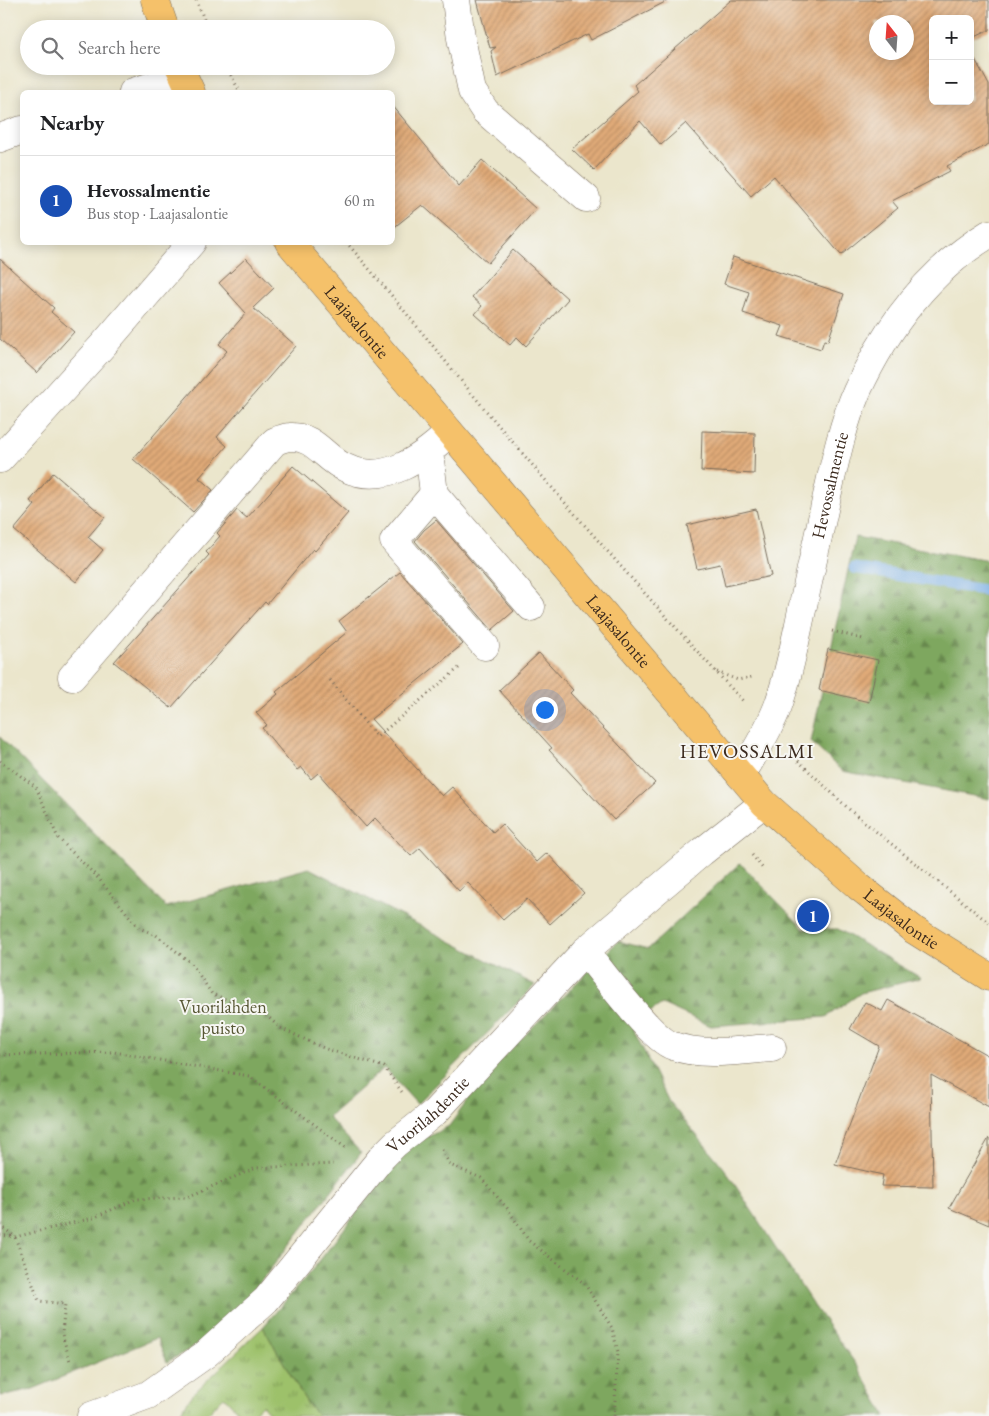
<!DOCTYPE html>
<html lang="en">
<head>
<meta charset="utf-8">
<style>
  :root { --surface:#fff; --page:#f2f2f2; --text:#202124; --muted:#757577; --line:#e0e0e0; --accent:#0f766e }
  body { margin:0; font-family:"EB Garamond",serif; background:var(--page); color:var(--text) }
  .controls { position:absolute; right:15px; top:15px; display:grid; overflow:hidden; border-radius:8px; box-shadow:0 2px 12px #0003 }
  .controls button { width:45px; height:45px; display:grid; place-items:center; padding:0; border:0; border-bottom:1px solid var(--line); background:var(--surface); color:var(--text); font:25px sans-serif }
  .compass { position:absolute; left:869px; top:15px; width:45px; height:45px; border-radius:50%; background:var(--surface); box-shadow:0 2px 12px #0003; rotate:343deg }
  .you { position:absolute; left:544px; top:709px; width:18px; height:18px; margin:-12px; border:4px solid #fff; border-radius:50%; background:#1a73e8; box-shadow:0 0 0 8px #1a73e833 }
  .badge { display:grid; place-items:center; width:32px; height:32px; border-radius:50%; background:var(--accent); color:#fff; font-size:16px; font-weight:700 }
  .pin { position:absolute; translate:-50% -50%; border:2px solid #fff; box-shadow:0 1px 5px #0006 }
  .list { margin:0; padding:0; list-style:none }
  h2 { display:flex; justify-content:space-between; align-items:center; height:65px; margin:0; padding:0 20px; font-size:21px }
  h2 small { font-size:16px; font-weight:400; color:var(--muted) }
  .list li { display:grid; grid-template-columns:32px 1fr auto; gap:15px; align-items:center; box-sizing:border-box; height:90px; padding:0 20px; border-top:1px solid var(--line) }
  .list b { display:block; font-size:19px; white-space:nowrap }
  .list p { margin:0; font-size:16px; white-space:nowrap; color:var(--muted) }
  .list em { font-size:16px; font-style:normal; color:var(--muted) }
  .icon { flex:none; width:28px; height:28px; fill:none; stroke:currentColor; stroke-width:2; stroke-linecap:round; stroke-linejoin:round }
  .map { position:relative; flex:none; width:989px; height:1416px; overflow:hidden }
  .search { position:absolute; background:var(--surface); box-shadow:0 2px 12px #0003; left:20px; top:20px; width:375px; height:55px; display:flex; align-items:center; gap:12px; box-sizing:border-box; padding:0 18px; border-radius:28px; color:var(--muted); font-size:19px }
  .panel { position:absolute; background:var(--surface); box-shadow:0 2px 12px #0003; left:20px; top:90px; width:375px; height:155px; border-radius:8px }
  .map>svg:first-child { display:block }
  .grass { fill:url(#grass-tufts); stroke:#6c7644 }
  .forest { fill:url(#forest-firs); stroke:#5c683e }
  .lines { fill:none; stroke-linecap:round; stroke-linejoin:round }
  .stream { stroke:#76abe3; stroke-width:11 }
  .building { fill:url(#building-hatch); fill-rule:evenodd }
  .minor-casing { stroke:#796c5b; stroke-width:29 }
  .major-casing { stroke:#796c5b; stroke-width:29 }
  .path { stroke:#796c5b; stroke-width:3; stroke-dasharray:1 4; stroke-linecap:butt }
  .minor { stroke:#fff; stroke-width:28 }
  .major { stroke:#f5c16b; stroke-width:28 }
  .labels { text-anchor:middle; stroke-width:4; stroke-linejoin:round; paint-order:stroke }
  .street-label { font-size:18px; fill:#3b2a1e; stroke:#f6f6f2 }
  .park-label { font-size:18px; fill:#585735; stroke:#f6f6f2 }
  .quarter-label { font-size:20px; letter-spacing:1px; fill:#3b2a1e; stroke:#f6f6f2 }
</style>
</head>
<body>
<div class="map">
<svg width="989" height="1416" viewBox="0 0 989 1416">
  <defs>
    <pattern id="grass-tufts" width="24" height="20" patternUnits="userSpaceOnUse" patternTransform="scale(1.25)"><rect width="24" height="20" fill="#9dc16b"/><path d="M3 7l-1-3M5 7V3M7 7l1-3M15 17l-1-3M17 17v-4M19 17l1-3" fill="none" stroke="#819d57"/></pattern>
    <pattern id="forest-firs" width="22" height="20" patternUnits="userSpaceOnUse" patternTransform="scale(1.25)"><rect width="22" height="20" fill="#7ea75f"/><path d="M5 1l3.5 6h-7zM16 11l3.5 6h-7z" fill="#68884e"/></pattern>
    <pattern id="building-hatch" width="6" height="6" patternUnits="userSpaceOnUse" patternTransform="scale(1.25)"><rect width="6" height="6" fill="#e0aa78"/><path d="M-1 1l2-2M0 6l6-6M5 7l2-2" fill="none" stroke="#b78b62"/></pattern>
  </defs>
  <rect width="100%" height="100%" fill="#f6f6f2"/>
  <filter id="ink" filterUnits="userSpaceOnUse"><feTurbulence type="fractalNoise" baseFrequency=".02" numOctaves="2"/><feDisplacementMap in="SourceGraphic" scale="10" xChannelSelector="R" yChannelSelector="G"/><feConvolveMatrix kernelMatrix="1 2 1 2 8 2 1 2 1" color-interpolation-filters="sRGB"/></filter>
  <filter id="wash" filterUnits="userSpaceOnUse"><feTurbulence type="fractalNoise" baseFrequency=".0096" numOctaves="4" result="noise"/><feDisplacementMap in="SourceGraphic" scale="20" xChannelSelector="R" yChannelSelector="G"/><feGaussianBlur stdDeviation="1.12" result="paint"/><feColorMatrix in="noise" values="0 0 0 0 0 0 0 0 0 0 0 0 0 0 0 0 0 1.4 0 .05"/><feComposite in="paint" operator="in"/></filter>
  <g filter="url(#wash)">
    <rect width="100%" height="100%" fill="#ebe6cc"/>
    <!-- grass -->
    <path class="grass" d="M263,1327L307,1403L318,1416H272L262,1405L250,1416H242L224,1397L205,1416H177L194,1393Z"/>
    <!-- forest -->
    <g class="forest">
      <path d="M855,537L989,561V799L842,771L811,742Z"/>
      <path d="M0,737L166,907L309,868L535,985L417,1104L384,1068L328,1117L361,1153L255,1289L201,1343L167,1362L157,1338L33,1389L0,1396Z"/>
      <path d="M740,863L804,929H838L921,978L861,993L826,1017L711,1026L662,1004L631,1025L669,1102L724,1168L812,1303L858,1367L886,1416H318L307,1403L263,1327L317,1264L406,1148L449,1126L490,1070L618,941L648,949Z"/>
    </g>
    <g class="lines">
      <!-- stream -->
      <path class="stream" d="M854,568L989,591"/>
    </g>
    <g id="blocks">
      <!-- building -->
      <g class="building">
        <path d="M477,0H669L591,40L588,34L497,77L491,51L496,47L490,48Z"/>
        <path d="M731,0H989V30L970,39V19H933V101H970V50L989,85V144L947,166L950,171L892,201L898,208L841,255L774,176L751,196L686,123L661,145L640,121L594,170L572,149L638,91L634,85ZM876,22H906V52H876Z"/>
        <path d="M392,105L459,186L482,160L536,209L488,263L422,205L392,229Z"/>
        <path d="M513,250L568,299L526,346L517,337L510,345L475,314L482,306L472,297Z"/>
        <path d="M733,257L844,294L828,341L824,340L821,349L779,336L783,326L743,313L749,292L724,284Z"/>
        <path d="M246,258L274,288L253,308L296,346L217,437L227,446L199,478L213,490L193,512L133,459L227,351L219,344L246,313L219,283Z"/>
        <path d="M0,259L54,308L51,312L74,332L37,373L0,339Z"/>
        <path d="M702,431L755,433L754,474L701,471Z"/>
        <path d="M293,466L348,513L315,551L313,549L267,604L265,602L171,708L114,662L209,555L206,552L220,536L217,533L237,510L247,518Z"/>
        <path d="M53,473L105,517L88,537L103,550L76,582L14,530L35,505L30,501Z"/>
        <path d="M756,509L771,576L725,586L720,564L697,569L687,525Z"/>
        <path d="M436,520L514,611L492,630L415,541L424,530Z"/>
        <path d="M400,572L463,644L371,719L442,796L452,787L493,832L502,824L537,862L547,853L584,893L550,924L527,899L503,920L468,883L459,891L420,848L411,856L375,818L366,827L318,773L311,779L301,767L297,770L262,728L267,725L256,713L278,694L276,692L347,632L339,621Z"/>
        <path d="M828,649L878,660L869,702L819,690Z"/>
        <path d="M539,653L573,690L570,693L655,783L614,820L549,750L552,748L499,690Z"/>
        <path d="M888,1000L989,1056V1107L931,1075L933,1187L881,1186L883,1175L835,1164L879,1046L850,1029L865,1002L882,1011Z"/>
        <path d="M989,1138V1225L949,1208Z"/>
      </g>
    </g>
  </g>
  <g filter="url(#ink)">
    <use href="#blocks" fill-opacity="0" stroke="#796c5b" stroke-width="1"/>
    <g class="lines">
      <defs>
        <g id="minor">
          <path d="M456,0L461,38L472,91L485,111L586,198"/>
          <path d="M133,92L183,76"/>
          <path d="M0,138L22,130"/>
          <path d="M429,451L434,494L531,607"/>
          <path d="M0,459L104,344L192,242"/>
          <path d="M434,494L394,541L485,646"/>
          <path d="M72,677L275,441C279,440 285,437 290,437C314,435 326,460 346,468C385,486 422,458 449,433"/>
          <path id="s1" d="M741,776C754,753 769,730 778,706C789,675 795,642 802,610C810,572 819,534 827,496C835,461 843,424 857,391C887,326 928,271 989,234"/>
          <path d="M585,951C602,972 651,1039 673,1046C704,1057 740,1050 772,1048"/>
          <path id="s2" d="M91,1416L148,1395L206,1354L266,1300L383,1156L395,1144L435,1112L585,951L702,852L764,803"/>
        </g>
        <g id="major">
          <path d="M155,0L165,29"/>
          <path d="M179,66L191,92"/>
          <path id="s3" d="M289,242L764,803L858,886L914,930L989,977"/>
        </g>
      </defs>
      <!-- minor casing -->
      <use href="#minor" class="minor-casing"/>
      <!-- major casing -->
      <use href="#major" class="major-casing"/>
      <!-- path -->
      <g class="path">
        <path d="M196,0L208,29"/>
        <path d="M226,66L240,92"/>
        <path d="M346,242C403,307 455,375 511,440C587,529 664,616 743,701"/>
        <path d="M832,631L863,639"/>
        <path d="M717,672L738,680L752,677"/>
        <path d="M330,680L377,737L460,667"/>
        <path d="M791,754L852,812L989,923"/>
        <path d="M0,761L36,787L58,838L99,879L139,928L156,935L191,963L212,994L265,1014L280,1028L326,1049L384,1067L404,1095"/>
        <path d="M752,855L764,870"/>
        <path d="M0,1055L114,1052L249,1076L346,1148"/>
        <path d="M442,1150L450,1165L481,1178L507,1208L529,1241L585,1284L612,1328L618,1352L614,1416"/>
        <path d="M0,1225L15,1237L39,1301L65,1304L62,1334L70,1361"/>
        <path d="M0,1235L15,1237L93,1218L136,1199L187,1197L256,1168L333,1164"/>
      </g>
      <!-- minor -->
      <use href="#minor" class="minor"/>
      <!-- major -->
      <use href="#major" class="major"/>
    </g>
  </g>
  <g class="labels">
    <!-- street labels -->
    <g class="street-label">
      <text dy="6" stroke="none"><textPath href="#s3" startOffset="105">Laajasalontie</textPath></text>
      <text dy="6" stroke="none"><textPath href="#s1" startOffset="306">Hevossalmentie</textPath></text>
      <text dy="6" stroke="none"><textPath href="#s3" startOffset="510">Laajasalontie</textPath></text>
      <text dy="6" stroke="none"><textPath href="#s3" startOffset="915">Laajasalontie</textPath></text>
      <text dy="6" stroke="none"><textPath href="#s2" startOffset="459">Vuorilahdentie</textPath></text>
    </g>
    <!-- park labels -->
    <g class="park-label">
      <text x="223" y="1013">Vuorilahden<tspan x="223" dy="21">puisto</tspan></text>
    </g>
    <!-- quarter labels -->
    <g class="quarter-label">
      <text x="747" y="758">HEVOSSALMI</text>
    </g>
  </g>
</svg>
<div class="controls">
<button>+</button>
<button>−</button>
</div>
<svg class="compass" viewBox="-18 -18 36 36"><path d="M0-13l5 13h-10z" fill="#e53935"/><path d="M0 13l5-13h-10z" fill="#757577"/></svg>
<div class="you"></div>
<div class="pin badge" style="left:813px;top:916px;background:#1a4fb4">1</div>
<div class="search"><svg class="icon" aria-label="search" viewBox="0 0 24 24"><circle cx="10" cy="10" r="6"/><path d="M15 15l6 6"/></svg>Search here</div>
<section class="panel">
<h2>Nearby<small></small></h2>
<ul class="list">
<li><span class="badge" style="background:#1a4fb4">1</span><div><b>Hevossalmentie</b><p>Bus stop · Laajasalontie</p></div><em>60 m</em></li>
</ul>
</section>
</div>
</body>
</html>
